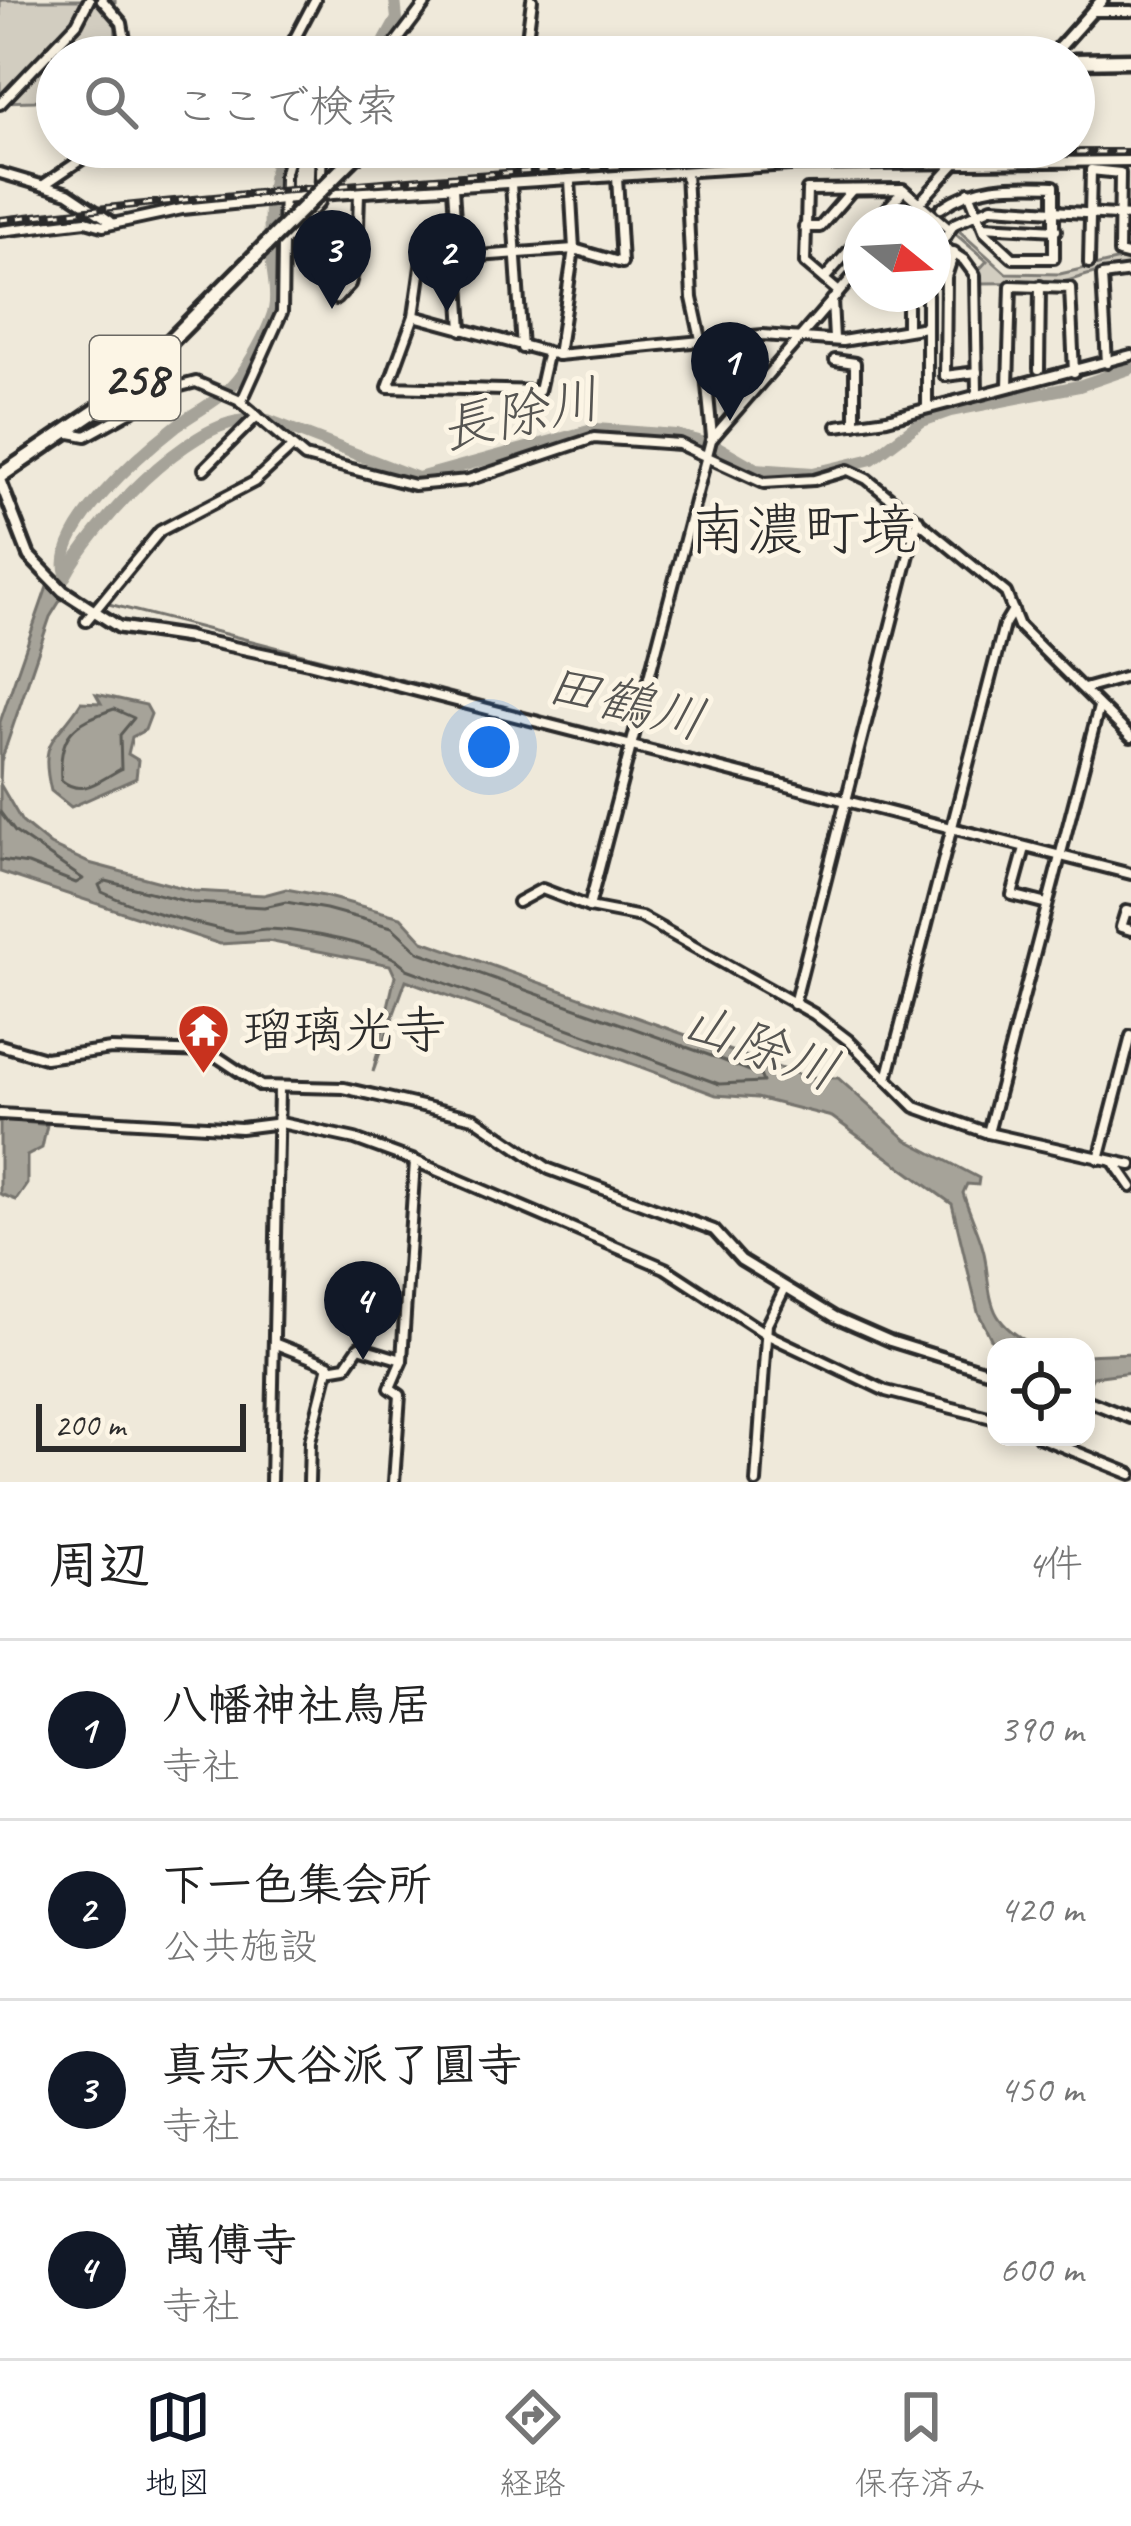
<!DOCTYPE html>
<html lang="ja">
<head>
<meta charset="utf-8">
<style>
  :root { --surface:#fff; --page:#f2f2f2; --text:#222; --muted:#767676; --line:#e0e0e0; --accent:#111827 }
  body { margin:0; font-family:Caveat,"Klee One",sans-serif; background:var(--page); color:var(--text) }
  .controls { position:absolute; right:36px; bottom:36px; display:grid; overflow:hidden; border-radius:24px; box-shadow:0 6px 18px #0003 }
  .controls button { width:108px; height:108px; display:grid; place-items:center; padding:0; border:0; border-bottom:3px solid var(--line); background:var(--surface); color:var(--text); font:60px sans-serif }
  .compass { position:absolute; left:843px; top:204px; width:108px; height:108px; border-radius:50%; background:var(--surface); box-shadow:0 6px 18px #0003; rotate:108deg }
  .scale { position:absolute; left:36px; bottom:30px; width:210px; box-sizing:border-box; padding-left:12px; border:6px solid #2b2b2b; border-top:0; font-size:33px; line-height:42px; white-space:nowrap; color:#2b2b2b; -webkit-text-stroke:9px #fcf5e5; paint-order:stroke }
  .you { position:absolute; left:489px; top:747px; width:42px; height:42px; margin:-30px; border:9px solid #fff; border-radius:50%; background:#1a73e8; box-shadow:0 0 0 18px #1a73e833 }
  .badge { display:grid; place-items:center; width:78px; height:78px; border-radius:50%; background:var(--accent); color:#fff; font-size:39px; font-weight:700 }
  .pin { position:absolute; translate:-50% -99px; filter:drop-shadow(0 3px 6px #0008) }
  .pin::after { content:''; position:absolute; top:63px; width:42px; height:36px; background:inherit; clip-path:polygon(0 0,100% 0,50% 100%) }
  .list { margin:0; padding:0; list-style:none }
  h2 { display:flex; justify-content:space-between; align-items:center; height:156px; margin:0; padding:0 48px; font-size:51px }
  h2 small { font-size:39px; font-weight:400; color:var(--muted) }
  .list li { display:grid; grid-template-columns:78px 1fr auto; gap:36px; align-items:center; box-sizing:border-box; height:180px; padding:0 48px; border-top:3px solid var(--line) }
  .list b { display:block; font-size:45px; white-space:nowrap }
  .list p { margin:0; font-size:39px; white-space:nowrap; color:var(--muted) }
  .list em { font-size:39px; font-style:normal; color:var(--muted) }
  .icon { flex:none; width:66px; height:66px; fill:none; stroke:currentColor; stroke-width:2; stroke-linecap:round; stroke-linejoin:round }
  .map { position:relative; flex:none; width:1131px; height:1482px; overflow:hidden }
  .search { position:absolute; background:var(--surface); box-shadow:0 6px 18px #0003; left:36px; right:36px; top:36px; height:132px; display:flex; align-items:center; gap:30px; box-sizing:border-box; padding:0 42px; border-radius:66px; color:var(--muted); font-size:45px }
  .sheet { height:876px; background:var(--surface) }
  nav { display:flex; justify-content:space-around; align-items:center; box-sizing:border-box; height:168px; border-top:3px solid var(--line); background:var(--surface); font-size:33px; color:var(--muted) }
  nav a { display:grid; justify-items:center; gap:6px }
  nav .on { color:var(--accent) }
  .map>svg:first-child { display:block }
  .green { fill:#d2cdc0; stroke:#7e7c76; stroke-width:3 }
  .water { fill:#a6a399; stroke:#75736d; stroke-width:3 }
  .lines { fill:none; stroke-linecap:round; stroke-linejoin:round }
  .shore { stroke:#5c5b57; stroke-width:3 }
  .stream { stroke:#75736d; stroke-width:3 }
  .river { stroke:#a6a399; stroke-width:12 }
  .minor-casing { stroke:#2b2b2b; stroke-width:16 }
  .tertiary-casing { stroke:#2b2b2b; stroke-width:18 }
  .trunk-casing { stroke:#2b2b2b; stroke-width:21 }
  .minor { stroke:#fcf5e5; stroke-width:8 }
  .tertiary { stroke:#fcf5e5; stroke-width:9 }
  .trunk { stroke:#fcf5e5; stroke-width:12 }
  .rail-casing { stroke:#2b2b2b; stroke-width:8 }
  .rail { stroke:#fcf5e5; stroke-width:3; stroke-dasharray:9; stroke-linecap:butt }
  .trunk-bridge-casing { stroke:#2b2b2b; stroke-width:21; stroke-linecap:butt }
  .trunk-bridge { stroke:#fcf5e5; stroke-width:12 }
  .labels { text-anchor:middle; stroke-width:10; stroke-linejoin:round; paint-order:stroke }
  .shield { fill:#fcf5e5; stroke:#6a6863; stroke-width:3 }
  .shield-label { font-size:48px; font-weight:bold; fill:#2b2b2b }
  .poi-label { font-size:51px; fill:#2b2b2b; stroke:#fcf5e5; text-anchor:start }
  .water-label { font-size:54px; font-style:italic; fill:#565552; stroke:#fcf5e5 }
  .quarter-label { font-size:57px; fill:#2b2b2b; stroke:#fcf5e5 }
</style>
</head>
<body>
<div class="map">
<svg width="1131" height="1482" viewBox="0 0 1131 1482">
  <rect width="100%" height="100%" fill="#efe9da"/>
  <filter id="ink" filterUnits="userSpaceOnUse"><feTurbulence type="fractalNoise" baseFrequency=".00833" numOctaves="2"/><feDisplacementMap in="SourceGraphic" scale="24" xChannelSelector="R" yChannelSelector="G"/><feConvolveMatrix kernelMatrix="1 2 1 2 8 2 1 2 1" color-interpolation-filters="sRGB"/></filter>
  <g filter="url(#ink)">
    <!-- green -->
    <g class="green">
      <path d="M0,0H115L116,44L97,57H57V86L35,101L0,102Z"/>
      <path d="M956,228L1006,273L1060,274L1124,259H1131V269L1104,270L1064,282L980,283L977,272L987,261L952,231Z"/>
    </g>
    <!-- water -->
    <g class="water">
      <path d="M48,584L63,596L50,617L1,761L0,784L22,822L50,845L89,863L194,891L264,895L286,889L324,896L401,917L423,941L770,1065L807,1077L838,1078L907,1140L979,1178L978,1185L967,1184L963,1193C970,1216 984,1242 986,1265C992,1312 992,1322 1036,1347H996V1361L987,1358L996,1349L978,1312L952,1204L832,1117L757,1098L716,1095L406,980L373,1072L395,976L390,965L268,941L220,944L0,872V722Z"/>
      <path d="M96,694L146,705L151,714L145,730L132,737L128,754L138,760L136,778L71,807L51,791C38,737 57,741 81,702L101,703Z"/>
      <path d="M0,1119L47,1125L42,1148L27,1156V1184L16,1200L0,1194Z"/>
      <path d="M1131,1353V1372L1093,1377L1086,1389V1355Z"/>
    </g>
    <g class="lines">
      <!-- shore -->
      <g class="shore">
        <path d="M114,709L134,718L120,735L121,769C99,780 83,798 61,780C58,734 73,723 114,709Z"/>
        <path d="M0,812L15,832L83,879L76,883L28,864L0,860"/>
        <path d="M106,881L193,903L264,907L286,902L326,909L392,927L419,952L717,1058L760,1075L763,1082L719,1084L407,969C389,945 298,929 266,929C254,929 240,935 228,931C187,921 141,911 102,892L99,885Z"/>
      </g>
      <!-- stream -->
      <g class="stream">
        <path d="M105,603L1131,868"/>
        <path d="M1094,682L1131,670"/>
      </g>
      <!-- river -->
      <g class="river">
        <path d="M376,57L397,19L395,0"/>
        <path d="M268,420L418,478L596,429L676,435L716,446L756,469L813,473L872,459L922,421L950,411L1079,386L1131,368"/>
        <path d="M66,574C52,530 144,451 176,426C198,410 225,398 241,375C253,357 268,331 274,310C278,292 272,273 271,255C268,223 269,176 282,147"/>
        <path d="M65,577C92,526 188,421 248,420"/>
      </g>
      <defs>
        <g id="minor">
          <path d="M102,0L122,23L128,57"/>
          <path d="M1092,11H1131"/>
          <path d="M526,46L532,0"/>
          <path d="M285,57L315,0"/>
          <path d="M385,57L428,0"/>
          <path d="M0,104L77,23L89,0"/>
          <path d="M686,172L692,298L704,353L712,437"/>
          <path d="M0,173L68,193L110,221"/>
          <path d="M45,184L100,147"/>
          <path d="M511,184L522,348"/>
          <path d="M453,188L462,330"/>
          <path d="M941,208C977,183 1012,185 1054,186V258H1013L985,232L969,192"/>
          <path d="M875,222L903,191"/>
          <path d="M902,222L970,147"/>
          <path d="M983,226L1056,230"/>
          <path d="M804,227H820L852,190"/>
          <path d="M0,231L86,221L103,226L182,209L333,194L789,165L1131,161"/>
          <path d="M933,240L964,260L975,275L977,393"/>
          <path d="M282,244L320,202L322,147"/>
          <path d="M954,252L946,277L945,376L977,372"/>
          <path d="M933,255L954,224L992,207L1131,216"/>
          <path d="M1089,263L1091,170L1120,173L1119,253L1131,256"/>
          <path d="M824,279L861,237"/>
          <path d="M839,292L805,263L807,190L903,189L949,229"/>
          <path d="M907,294V328"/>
          <path d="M336,299L350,284L357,259L359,193"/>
          <path d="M832,300L834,339"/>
          <path d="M414,316L422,260L574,249L622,263L617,177"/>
          <path d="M547,355L539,391L388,387L414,316L558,355L763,335L842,341L926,327"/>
          <path d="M558,355L574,249L570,180"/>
          <path d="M835,360L855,363V424"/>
          <path d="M1107,363L1102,276L1131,272"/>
          <path d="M1039,369L1040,286"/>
          <path d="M1008,386L1011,286L1070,288L1074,372"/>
          <path d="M241,403L282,312L284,176L292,147"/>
          <path d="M927,406V294"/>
          <path d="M837,426L887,419L1131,355"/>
          <path d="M70,433L86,436L173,388L196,382L238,400L305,457L414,485L468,480L594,438L679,444L764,483L814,480L848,470L867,479L1006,593L1019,626L1131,737"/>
          <path d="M204,469L257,416"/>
          <path d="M86,621L160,531L254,482L291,448"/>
          <path d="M187,637L308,663L1131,874"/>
          <path d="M1084,689L1131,676"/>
          <path d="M1025,848L1012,895L1047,904"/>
          <path d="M518,902L542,889L589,907L641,917L814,1014L848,1040L915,1107L988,1133L1131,1165"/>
          <path d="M589,907L711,440L861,267"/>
          <path d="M1131,912L1126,911L1121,927L1131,930"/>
          <path d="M794,1004L918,519"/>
          <path d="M0,1045L45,1058L111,1049L210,1052L261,1086L344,1088L474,1118L549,1169L714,1230L741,1260L835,1317L890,1341L996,1374"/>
          <path d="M887,1079L1004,625L1013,610"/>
          <path d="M0,1114L241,1128L281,1123L355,1139L415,1161L665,1268L766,1334L886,1391L996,1419"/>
          <path d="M988,1133L1099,707"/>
          <path d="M1099,1159L1131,1036"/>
          <path d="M1115,1164L1131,1187"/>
          <path d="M276,1344L329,1365L310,1441L309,1482"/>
          <path d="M328,1369L346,1366L359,1347L402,1360"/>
          <path d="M1086,1400L1131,1418"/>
          <path d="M1039,1437L1131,1474"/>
          <path d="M271,1482L279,1090"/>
          <path d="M394,1482L400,1395L390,1388L402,1360L415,1161"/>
          <path d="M756,1482L767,1324L785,1288"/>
        </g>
        <g id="tertiary">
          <path d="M1051,57L1102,0"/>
          <path d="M0,481L29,556L63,591L119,627L187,637"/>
        </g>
        <g id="trunk">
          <path d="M1074,61L1131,60"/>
          <path d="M351,160L365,147"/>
          <path d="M0,476L112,400L253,258"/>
        </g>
      </defs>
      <!-- minor casing -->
      <use href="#minor" class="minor-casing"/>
      <!-- tertiary casing -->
      <use href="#tertiary" class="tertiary-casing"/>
      <!-- trunk casing -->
      <use href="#trunk" class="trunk-casing"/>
      <!-- minor -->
      <use href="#minor" class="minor"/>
      <!-- tertiary -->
      <use href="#tertiary" class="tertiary"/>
      <!-- trunk -->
      <use href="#trunk" class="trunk"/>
      <defs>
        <path id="rail" d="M0,220C375,176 753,151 1131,152"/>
      </defs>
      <!-- rail casing -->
      <use href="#rail" class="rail-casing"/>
      <!-- rail -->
      <use href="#rail" class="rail"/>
      <defs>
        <path id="trunk-bridge" d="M253,258L351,160"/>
      </defs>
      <!-- trunk-bridge casing -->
      <use href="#trunk-bridge" class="trunk-bridge-casing"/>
      <!-- trunk-bridge -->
      <use href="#trunk-bridge" class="trunk-bridge"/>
    </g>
  </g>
  <!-- icons -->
  <defs>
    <symbol id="temple-pin" viewBox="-11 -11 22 30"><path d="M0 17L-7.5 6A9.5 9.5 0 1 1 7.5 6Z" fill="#c8321e" stroke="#fcf5e5"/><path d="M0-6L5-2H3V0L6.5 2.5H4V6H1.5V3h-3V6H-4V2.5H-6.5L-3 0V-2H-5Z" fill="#fff"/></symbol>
  </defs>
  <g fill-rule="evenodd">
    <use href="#temple-pin" x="174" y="1000" width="59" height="81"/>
  </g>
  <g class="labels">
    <!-- shield labels -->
    <rect class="shield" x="90" y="336" width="90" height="84" rx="9"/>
    <g class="shield-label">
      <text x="135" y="395">258</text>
    </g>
    <!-- poi labels -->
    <g class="poi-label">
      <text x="242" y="1047">瑠璃光寺</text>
    </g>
    <!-- water labels -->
    <g class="water-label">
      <text transform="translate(520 413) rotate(-12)" y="19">長除川</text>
      <text transform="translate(626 701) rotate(14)" y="19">田鶴川</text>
      <text transform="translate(761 1045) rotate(20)" y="19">山除川</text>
    </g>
    <!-- quarter labels -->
    <g class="quarter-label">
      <text x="803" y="549">南濃町境</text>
    </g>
  </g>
</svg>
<div class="controls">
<button><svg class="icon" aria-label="locate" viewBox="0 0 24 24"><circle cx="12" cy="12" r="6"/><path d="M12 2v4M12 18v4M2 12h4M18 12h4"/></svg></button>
</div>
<svg class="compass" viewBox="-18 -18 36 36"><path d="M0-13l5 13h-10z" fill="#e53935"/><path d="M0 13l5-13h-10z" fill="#767676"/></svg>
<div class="scale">200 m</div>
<div class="you"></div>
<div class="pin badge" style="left:730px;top:421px">1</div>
<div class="pin badge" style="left:447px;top:312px">2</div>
<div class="pin badge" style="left:332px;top:309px">3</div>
<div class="pin badge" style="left:363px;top:1360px">4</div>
<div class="search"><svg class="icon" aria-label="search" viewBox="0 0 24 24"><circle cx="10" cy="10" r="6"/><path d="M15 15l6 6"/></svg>ここで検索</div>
</div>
<section class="sheet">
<h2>周辺<small>4件</small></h2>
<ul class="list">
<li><span class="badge">1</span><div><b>八幡神社鳥居</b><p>寺社</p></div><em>390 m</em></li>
<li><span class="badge">2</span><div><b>下一色集会所</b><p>公共施設</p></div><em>420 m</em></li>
<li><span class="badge">3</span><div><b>真宗大谷派了圓寺</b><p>寺社</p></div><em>450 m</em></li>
<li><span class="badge">4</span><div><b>萬傅寺</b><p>寺社</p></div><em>600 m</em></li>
</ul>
</section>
<nav>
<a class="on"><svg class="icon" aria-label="map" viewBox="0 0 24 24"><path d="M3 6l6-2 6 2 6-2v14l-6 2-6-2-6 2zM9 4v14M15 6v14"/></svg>地図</a>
<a><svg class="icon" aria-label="directions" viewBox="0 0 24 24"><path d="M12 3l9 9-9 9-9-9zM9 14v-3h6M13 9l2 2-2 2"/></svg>経路</a>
<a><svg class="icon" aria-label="saved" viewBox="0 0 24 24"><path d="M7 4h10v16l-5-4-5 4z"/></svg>保存済み</a>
</nav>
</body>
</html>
